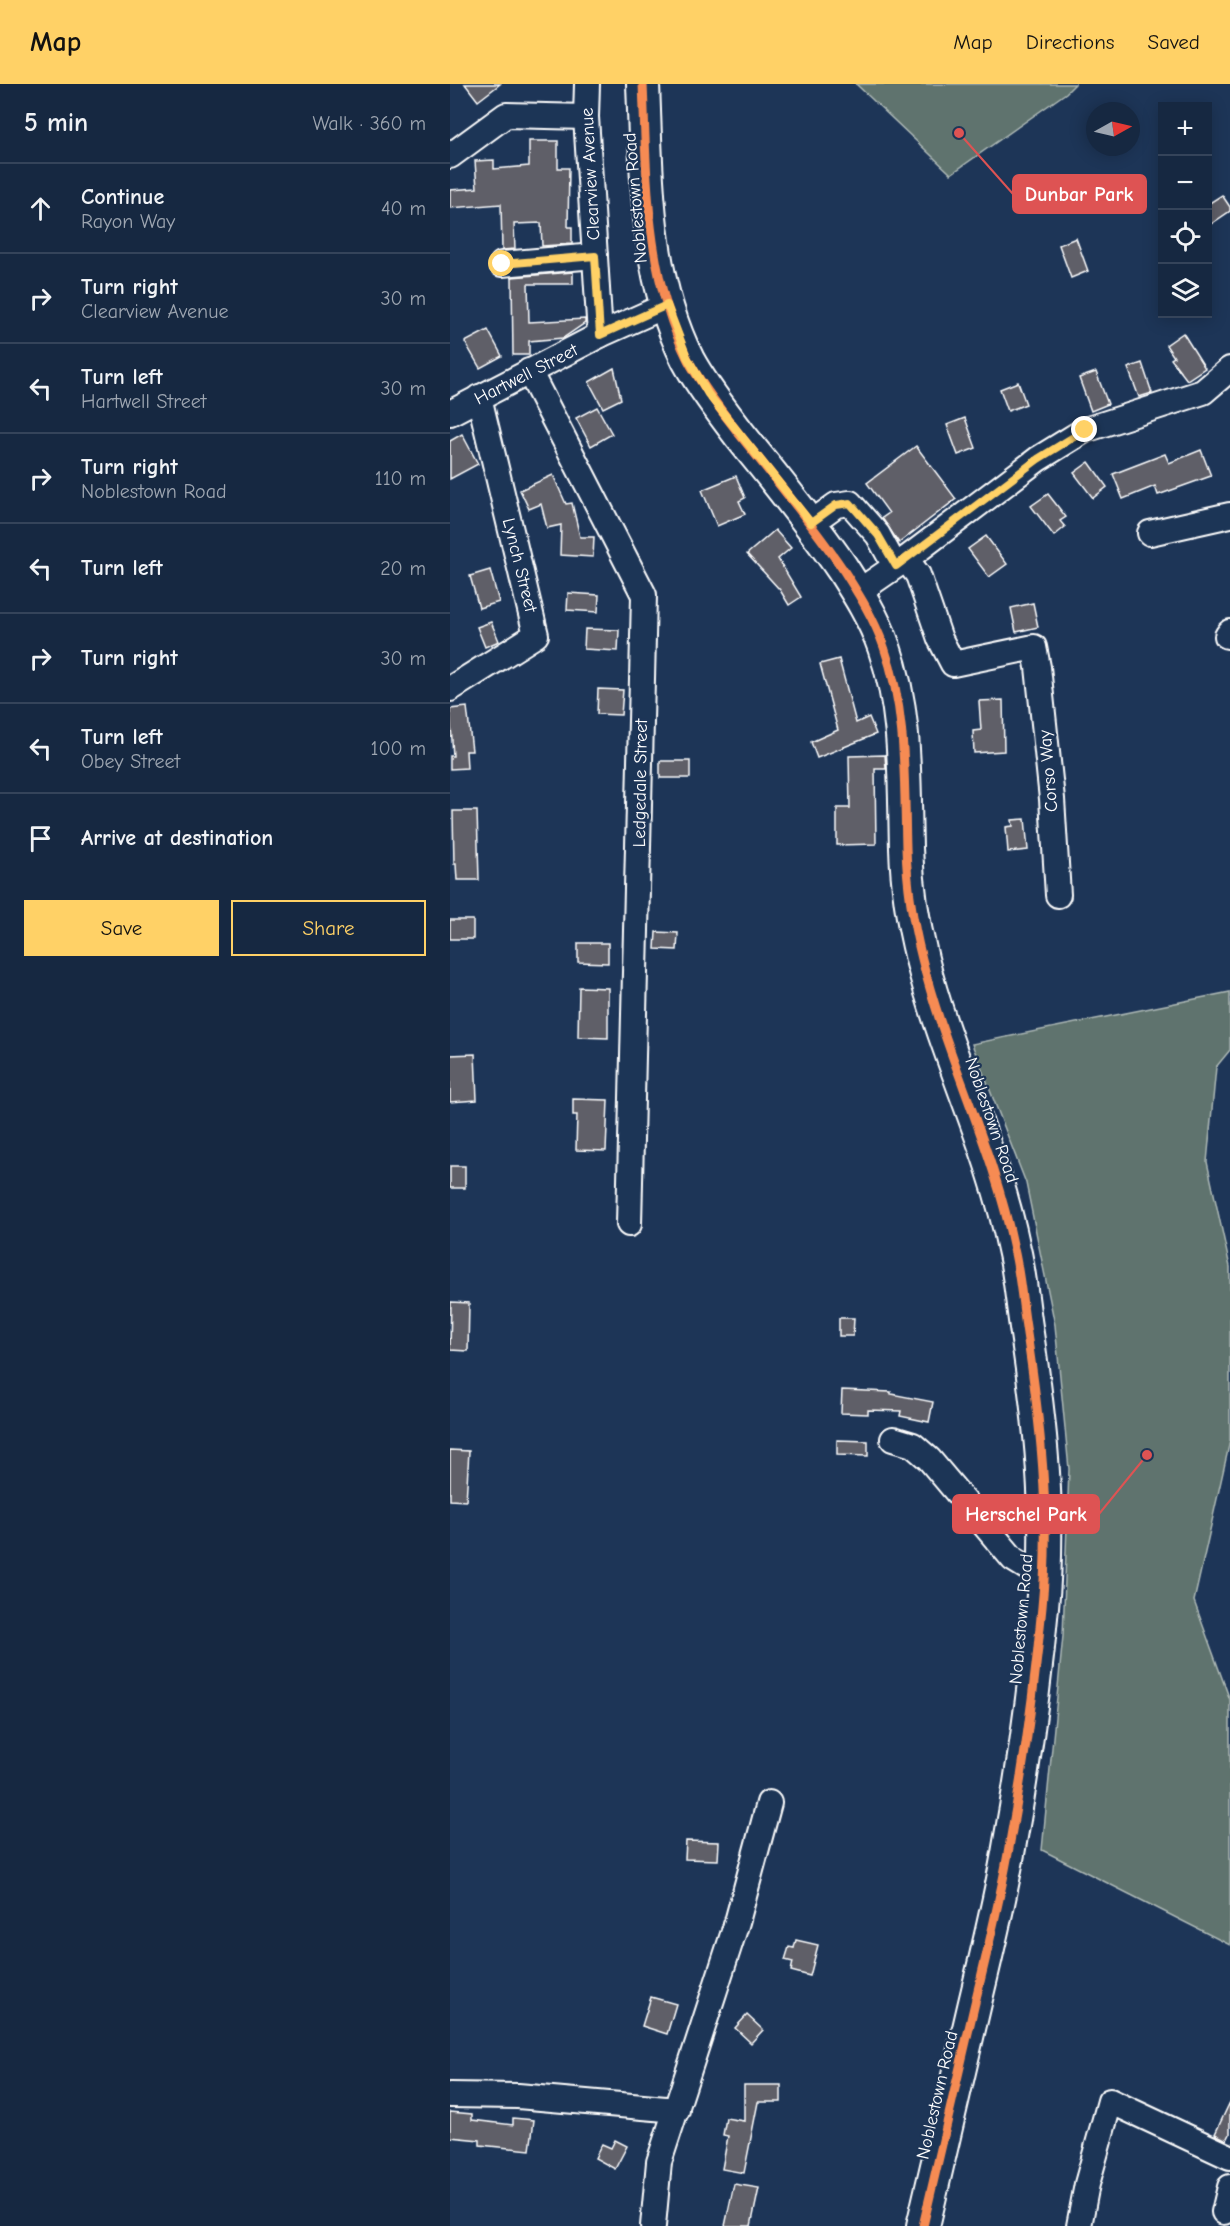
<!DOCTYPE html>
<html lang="en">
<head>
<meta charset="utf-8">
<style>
  :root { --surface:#162841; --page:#23344c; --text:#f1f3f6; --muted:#9ea6b1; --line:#35445a; --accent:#ffd166 }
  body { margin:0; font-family:"Comic Neue",sans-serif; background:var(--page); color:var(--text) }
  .controls { position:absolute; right:18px; top:18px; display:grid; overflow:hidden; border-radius:0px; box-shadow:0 3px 15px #0003 }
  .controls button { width:54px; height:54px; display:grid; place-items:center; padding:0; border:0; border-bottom:2px solid var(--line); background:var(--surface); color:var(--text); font:30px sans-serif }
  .compass { position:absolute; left:636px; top:18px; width:54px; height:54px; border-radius:50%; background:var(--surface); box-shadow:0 3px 15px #0003; rotate:82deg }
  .stop { position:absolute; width:18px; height:18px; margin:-14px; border:4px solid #ffd166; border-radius:50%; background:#fff }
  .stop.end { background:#ffd166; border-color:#fff; box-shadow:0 2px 6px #0008 }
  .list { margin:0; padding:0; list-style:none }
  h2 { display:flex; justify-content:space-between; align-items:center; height:78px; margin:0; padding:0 24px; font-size:26px }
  h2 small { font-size:20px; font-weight:400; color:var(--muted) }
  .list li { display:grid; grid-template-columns:39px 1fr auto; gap:18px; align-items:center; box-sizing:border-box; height:90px; padding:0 24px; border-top:2px solid var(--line) }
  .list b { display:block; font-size:22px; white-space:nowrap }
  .list p { margin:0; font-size:20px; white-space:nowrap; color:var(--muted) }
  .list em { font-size:20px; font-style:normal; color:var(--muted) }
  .actions { display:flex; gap:12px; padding:18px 24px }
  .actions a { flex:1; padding:14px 0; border:2px solid var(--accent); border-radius:0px; text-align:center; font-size:21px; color:var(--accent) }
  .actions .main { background:var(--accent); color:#111 }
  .icon { flex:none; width:33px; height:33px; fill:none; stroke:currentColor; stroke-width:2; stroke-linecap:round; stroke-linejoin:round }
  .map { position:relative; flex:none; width:780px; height:2142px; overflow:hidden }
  header { display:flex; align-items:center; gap:36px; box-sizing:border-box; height:84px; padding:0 30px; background:var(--accent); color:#111 }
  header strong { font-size:28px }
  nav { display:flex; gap:33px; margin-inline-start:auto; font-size:21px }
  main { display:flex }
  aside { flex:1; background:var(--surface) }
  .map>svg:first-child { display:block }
  .green { fill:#5e736e; stroke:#aeb9b6; stroke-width:1.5 }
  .building { fill:#5e5e68; stroke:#fff; stroke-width:1.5 }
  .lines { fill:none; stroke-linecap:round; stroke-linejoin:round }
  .minor-casing { stroke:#fff; stroke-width:28 }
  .major-casing { stroke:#fff; stroke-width:36 }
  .minor { stroke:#1d3557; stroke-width:24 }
  .major { stroke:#1d3557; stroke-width:32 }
  .cycleway-casing { stroke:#1d3557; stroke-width:13 }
  .cycleway { stroke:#f68b52; stroke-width:9 }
  .route { stroke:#ffd166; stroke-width:8 }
  .labels { text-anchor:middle; stroke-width:4.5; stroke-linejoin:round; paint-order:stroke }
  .street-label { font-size:18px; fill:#fff; stroke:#1d3557 }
  .leader { fill:none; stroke:#de5353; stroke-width:2 }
  .callout-dot { fill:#de5353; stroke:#1d3557; stroke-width:2 }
  .callout { fill:#de5353; stroke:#de5353; stroke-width:2 }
  .callout-label { font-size:20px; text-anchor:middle; font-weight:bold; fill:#fff }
</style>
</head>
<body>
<header>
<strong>Map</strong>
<nav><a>Map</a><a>Directions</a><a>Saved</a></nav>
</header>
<main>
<aside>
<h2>5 min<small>Walk · 360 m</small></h2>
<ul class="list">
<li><svg class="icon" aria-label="ahead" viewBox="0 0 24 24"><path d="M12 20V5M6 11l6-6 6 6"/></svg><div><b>Continue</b><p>Rayon Way</p></div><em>40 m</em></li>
<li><svg class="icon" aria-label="right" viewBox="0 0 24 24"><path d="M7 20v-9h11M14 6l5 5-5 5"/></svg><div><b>Turn right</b><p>Clearview Avenue</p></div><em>30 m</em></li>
<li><svg class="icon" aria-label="left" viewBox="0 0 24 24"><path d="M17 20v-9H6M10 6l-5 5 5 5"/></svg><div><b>Turn left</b><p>Hartwell Street</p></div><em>30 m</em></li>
<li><svg class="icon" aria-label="right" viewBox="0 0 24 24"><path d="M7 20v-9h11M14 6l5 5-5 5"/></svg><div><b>Turn right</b><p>Noblestown Road</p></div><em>110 m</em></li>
<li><svg class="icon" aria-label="left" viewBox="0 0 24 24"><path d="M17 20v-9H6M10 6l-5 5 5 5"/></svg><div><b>Turn left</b></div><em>20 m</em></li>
<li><svg class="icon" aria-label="right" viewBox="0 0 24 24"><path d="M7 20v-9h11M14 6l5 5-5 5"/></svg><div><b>Turn right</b></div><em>30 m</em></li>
<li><svg class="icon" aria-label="left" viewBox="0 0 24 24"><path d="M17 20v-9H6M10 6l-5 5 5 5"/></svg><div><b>Turn left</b><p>Obey Street</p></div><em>100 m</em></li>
<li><svg class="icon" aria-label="arrive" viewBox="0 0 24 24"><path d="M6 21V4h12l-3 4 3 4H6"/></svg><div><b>Arrive at destination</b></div></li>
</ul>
<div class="actions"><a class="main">Save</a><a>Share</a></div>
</aside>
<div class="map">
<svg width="780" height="2142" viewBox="0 0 780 2142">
  <rect width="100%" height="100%" fill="#1d3557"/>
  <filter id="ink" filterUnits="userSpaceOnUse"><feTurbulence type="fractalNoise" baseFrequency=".0167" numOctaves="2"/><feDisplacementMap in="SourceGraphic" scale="12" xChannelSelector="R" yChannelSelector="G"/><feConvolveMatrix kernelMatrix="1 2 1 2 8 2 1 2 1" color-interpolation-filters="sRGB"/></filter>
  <g filter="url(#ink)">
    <!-- green -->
    <g class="green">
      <path d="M406,0H625L616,9L501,90Z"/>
      <path d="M780,908V966L766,983L757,1078L780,1183V1357L744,1517L780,1616V1861L592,1766L613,1552L619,1385L605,1241L576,1099L522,960Z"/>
    </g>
    <!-- building -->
    <g class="building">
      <path d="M15,0H50L28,17Z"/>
      <path d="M79,57H108V84H119L118,143H122V160L92,162L91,139L64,140L65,165L52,166L51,120L0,124V106L27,104L25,77L44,76V85L79,82Z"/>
      <path d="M772,111L780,123V127L758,142V120Z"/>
      <path d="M626,154L638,187L621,194L609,161Z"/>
      <path d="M123,188V200H78L79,238L135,235V239L113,254L79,257V271H63L62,193Z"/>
      <path d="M38,246L52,272L30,284L15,258Z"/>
      <path d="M733,249L755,284L737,296L721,275L724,273L716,261Z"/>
      <path d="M692,279L702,309L689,313L678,284Z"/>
      <path d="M164,284L171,315L153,324L139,298Z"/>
      <path d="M646,288L658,320L641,327L629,294Z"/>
      <path d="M568,298L576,320L558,327L550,305Z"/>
      <path d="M147,323L162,350L141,362L126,334Z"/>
      <path d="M515,334L526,364L508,371L497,341Z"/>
      <path d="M12,350L28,380L0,395V357Z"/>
      <path d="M466,362L506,415L449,459L432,434L439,429L417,399Z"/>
      <path d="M751,366L761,392L708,411L705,402L673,415L663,390L715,370L719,379Z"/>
      <path d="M639,378L657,403L643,414L624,389Z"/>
      <path d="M103,391L116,420L122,419L130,453H144L143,473L110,471L111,441L97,444L91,420L79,425L70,406Z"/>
      <path d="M286,392L295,414L289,417L295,430L267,442L252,406Z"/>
      <path d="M598,410L616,433L610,437L615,443L604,452L581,422Z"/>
      <path d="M325,446L341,464L328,475L351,513L339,521L330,506L297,470Z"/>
      <path d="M536,452L557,480L539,493L518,465Z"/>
      <path d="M40,486L49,518L29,524L20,492Z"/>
      <path d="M118,509L149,511L148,528L117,526Z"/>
      <path d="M583,519L588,543L566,548L561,524Z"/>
      <path d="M41,538L49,557L35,563L27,543Z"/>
      <path d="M135,545L169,546L168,567L134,565Z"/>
      <path d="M389,575L406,639L419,633L426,650L367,674L361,658L388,646L370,580Z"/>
      <path d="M148,605L173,606L171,631L147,630Z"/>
      <path d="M553,616L554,667L524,669L523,647L531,646L529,617Z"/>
      <path d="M17,623L22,667H16L17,684L0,685V672H3L0,625Z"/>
      <path d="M435,671L436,685H425L426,760L387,761V724H400L399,672Z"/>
      <rect x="210" y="677" width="30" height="17"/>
      <path d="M3,727H27L29,796H7L6,780H4Z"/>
      <path d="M575,735L578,766L558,768L556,743L563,742L562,736Z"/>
      <rect x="0" y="836" width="23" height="19"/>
      <path d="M206,848L228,849L227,866L205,865Z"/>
      <path d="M128,859H158V879L128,878Z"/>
      <path d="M129,903L158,904V954L128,953Z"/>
      <path d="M25,970L27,1016L0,1018V971Z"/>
      <path d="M123,1015L158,1016L156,1067L126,1066L127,1031H123Z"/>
      <rect x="0" y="1082" width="15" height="22"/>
      <path d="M1,1218L19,1219L18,1267L0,1266Z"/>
      <path d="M389,1234H404L403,1252H389Z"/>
      <path d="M392,1306L441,1308V1310L483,1318L479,1338L450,1332L451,1327L418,1326V1330L391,1329Z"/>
      <path d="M387,1356L418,1357V1372L387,1371Z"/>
      <path d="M0,1366L19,1367L16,1417L0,1416Z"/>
      <path d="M236,1757L269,1758L268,1776L235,1775Z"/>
      <path d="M346,1856L368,1861L360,1892L341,1887L343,1878L335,1876L339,1863L344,1864Z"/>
      <path d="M201,1913L226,1920L217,1950L192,1942Z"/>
      <path d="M297,1931L313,1946L301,1959L285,1944Z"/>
      <path d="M294,2001H331V2018H308L294,2089L272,2085L278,2052L273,2051L276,2034L294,2037Z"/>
      <path d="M780,2018V2050L777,2056L765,2050Z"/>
      <path d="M0,2028L22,2030V2036L63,2041V2034L84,2036L80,2066L30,2061V2056L0,2053Z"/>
      <path d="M165,2056L177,2062L165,2085L145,2074L152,2060L161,2064Z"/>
      <path d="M284,2100L309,2104L301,2142H275Z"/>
    </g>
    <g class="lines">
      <defs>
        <g id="minor">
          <path d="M137,0L136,33L150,251"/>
          <path d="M0,72L56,31L136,33"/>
          <path d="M52,180L145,172"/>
          <path d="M79,287L194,511L179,1140"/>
          <path d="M0,329L150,251L217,221"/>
          <path d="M361,439L386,421L400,419L428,451L445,482"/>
          <path d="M700,449L780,431"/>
          <path d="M456,475L468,491L490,555L503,580L584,563L588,583L602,715L608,811"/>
          <path d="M408,508L456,475L588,375L635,346L753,308L780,285"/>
          <path d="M777,552L780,548"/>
          <path d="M0,605L86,551L29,313"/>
          <path d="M443,1355L463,1361L479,1375L563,1475L594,1494"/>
          <path d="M0,2011L68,2012L227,2026"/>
          <path d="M774,2128L780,2103"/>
          <path d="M203,2142L209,2078L287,1838L319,1719"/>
          <path d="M629,2142L637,2100L660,2017L780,2073"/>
        </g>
        <path id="major" d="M193,0C197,93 195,191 238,276C252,302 271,326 289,350C324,394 360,437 392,484C408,509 424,534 434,563C457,628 454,695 456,764C457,801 463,839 472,875C496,973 544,1065 564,1165C570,1190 572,1217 576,1243C590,1335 601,1430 592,1523C585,1600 574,1681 560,1758C551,1813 537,1868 524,1923C507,1996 490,2069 473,2142"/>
      </defs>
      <!-- minor casing -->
      <use href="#minor" class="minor-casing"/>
      <!-- major casing -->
      <use href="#major" class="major-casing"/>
      <!-- minor -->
      <use href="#minor" class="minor"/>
      <!-- major -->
      <use href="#major" class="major"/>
      <defs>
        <path id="cycleway" d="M193,0C197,93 195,191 238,276C252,302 271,326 289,350C324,394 360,437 392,484C408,509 424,534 434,563C457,628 454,695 456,764C457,801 463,839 472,875C496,973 544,1065 564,1165C570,1190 572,1217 576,1243C590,1335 601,1430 592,1523C585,1600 574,1681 560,1758C551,1813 537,1868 524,1923C507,1996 490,2069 473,2142"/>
      </defs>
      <!-- cycleway casing -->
      <use href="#cycleway" class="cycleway-casing"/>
      <!-- cycleway -->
      <use href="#cycleway" class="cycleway"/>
    </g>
  </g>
  <g class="lines" filter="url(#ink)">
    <!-- route -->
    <path class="route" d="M52,180L145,172L150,251L217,221L237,273L258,310L361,439L386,421L400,419L428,451L446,482L588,375L635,346"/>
  </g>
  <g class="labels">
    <!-- street labels -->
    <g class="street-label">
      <text transform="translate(140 90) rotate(-93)" y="6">Clearview Avenue</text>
      <text transform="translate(185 114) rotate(-95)" y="6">Noblestown Road</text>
      <text transform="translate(76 290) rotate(-27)" y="6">Hartwell Street</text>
      <text transform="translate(70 481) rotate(76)" y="6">Lynch Street</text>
      <text transform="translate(598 687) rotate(-95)" y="6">Corso Way</text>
      <text transform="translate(190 699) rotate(-89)" y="6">Ledgedale Street</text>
      <text transform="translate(542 1036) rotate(71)" y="6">Noblestown Road</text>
      <text transform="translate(571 1535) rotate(-85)" y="6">Noblestown Road</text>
      <text transform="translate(487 2011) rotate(-77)" y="6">Noblestown Road</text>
    </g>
  </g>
  <!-- callouts -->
  <path class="leader" d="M509 49L563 110M697 1371L649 1430"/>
  <g class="callout-dot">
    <circle cx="509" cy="49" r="6"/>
    <circle cx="697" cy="1371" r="6"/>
  </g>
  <g class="callout">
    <rect x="563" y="91" width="133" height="38" rx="6"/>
    <rect x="503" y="1411" width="146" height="38" rx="6"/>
  </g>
  <g class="callout-label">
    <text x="629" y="117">Dunbar Park</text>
    <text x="576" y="1437">Herschel Park</text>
  </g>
</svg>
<div class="controls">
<button>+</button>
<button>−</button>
<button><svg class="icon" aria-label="locate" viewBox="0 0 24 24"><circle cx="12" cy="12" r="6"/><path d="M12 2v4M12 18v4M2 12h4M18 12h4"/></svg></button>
<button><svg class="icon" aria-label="layers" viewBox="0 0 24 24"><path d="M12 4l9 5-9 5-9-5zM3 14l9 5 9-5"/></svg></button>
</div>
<svg class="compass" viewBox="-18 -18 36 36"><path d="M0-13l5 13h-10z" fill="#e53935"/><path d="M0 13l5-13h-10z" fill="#9ea6b1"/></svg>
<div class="stop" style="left:52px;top:180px"></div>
<div class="stop end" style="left:635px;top:346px"></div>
</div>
</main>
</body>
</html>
